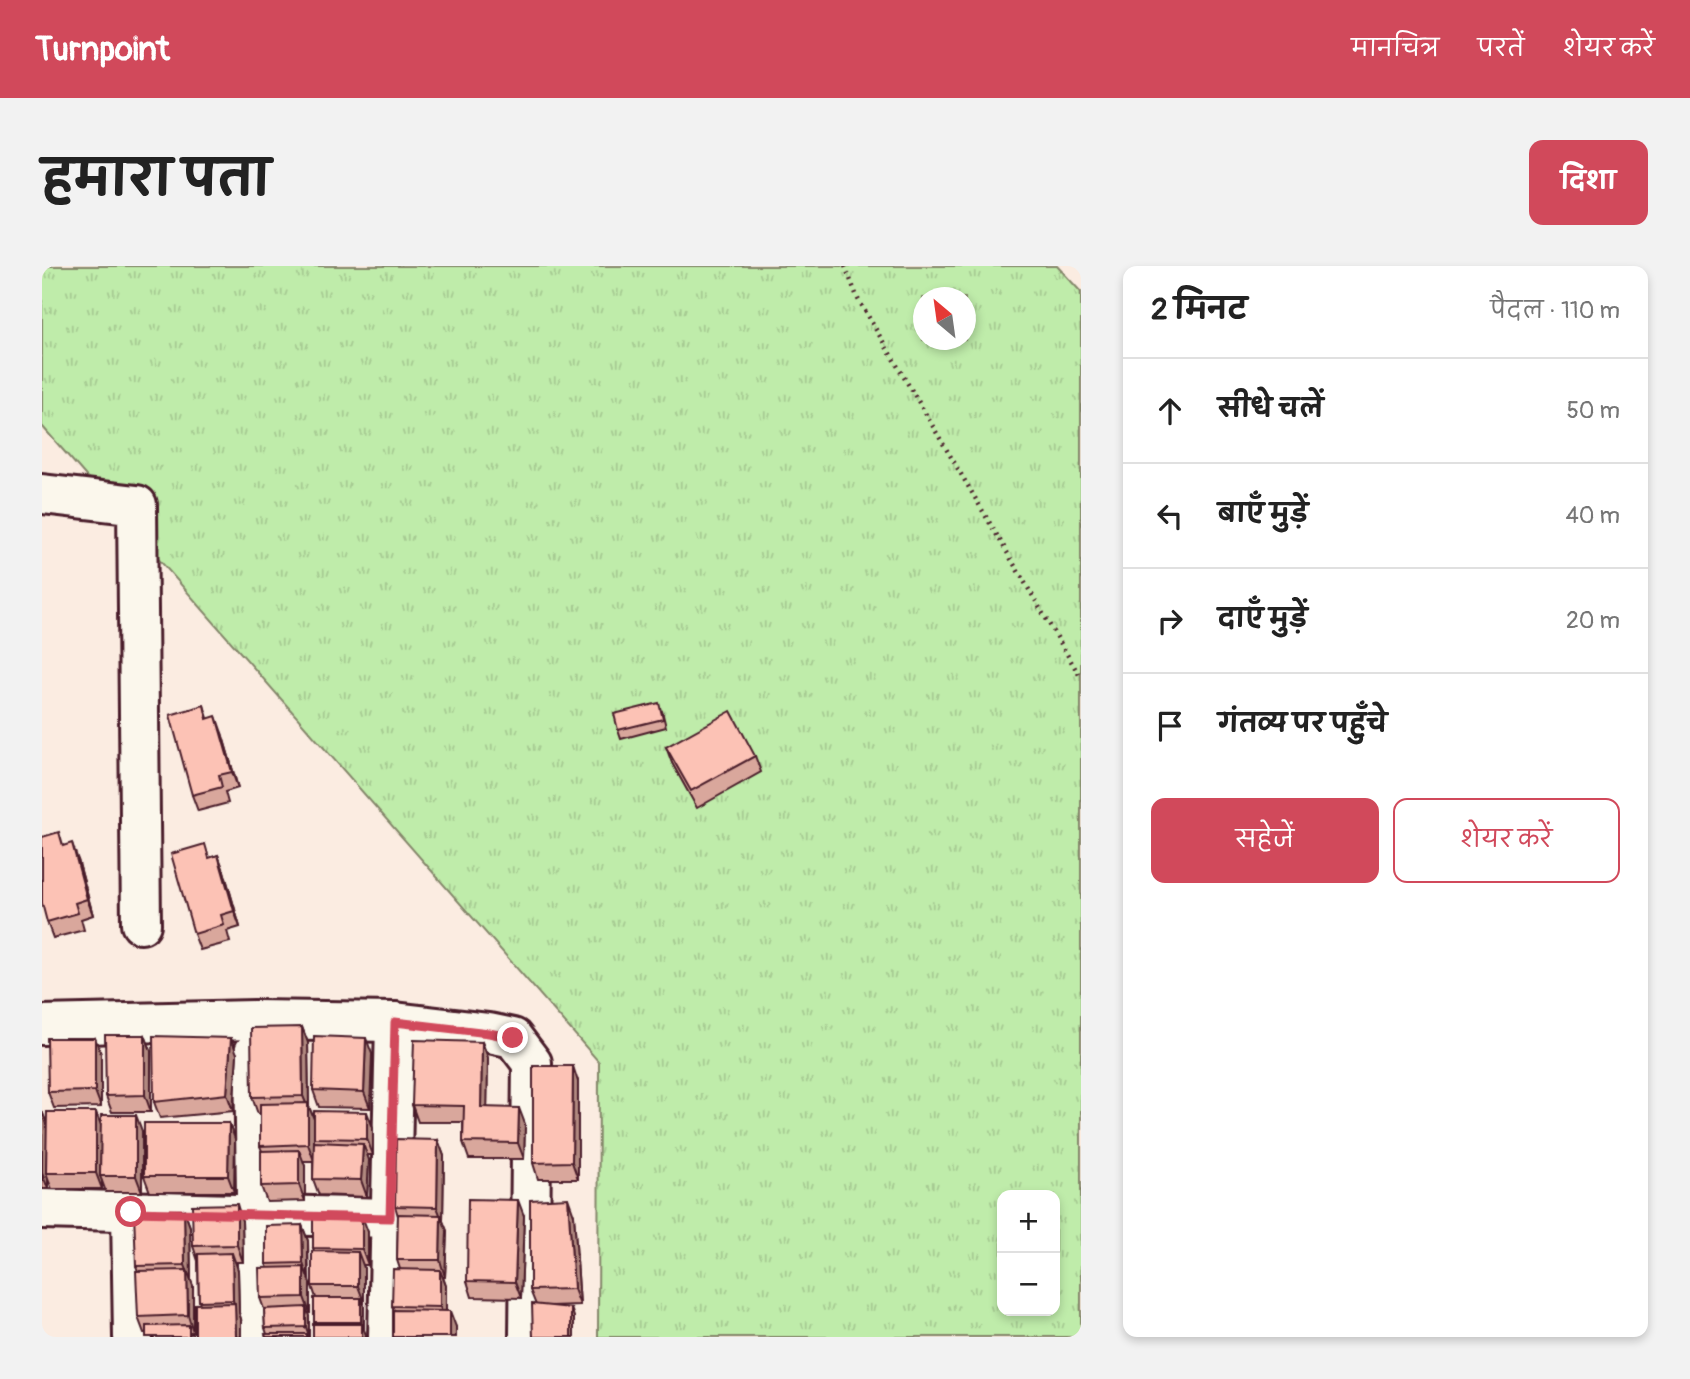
<!DOCTYPE html>
<html lang="hi">
<head>
<meta charset="utf-8">
<style>
  :root { --surface:#fff; --page:#f2f2f2; --text:#222; --muted:#767676; --line:#e0e0e0; --accent:#d1495b }
  body { margin:0; font-family:Pangolin,"Playpen Sans Deva",sans-serif; background:var(--page); color:var(--text) }
  .controls { position:absolute; right:21px; bottom:21px; display:grid; overflow:hidden; border-radius:14px; box-shadow:0 4px 10px #0003 }
  .controls button { width:63px; height:63px; display:grid; place-items:center; padding:0; border:0; border-bottom:2px solid var(--line); background:var(--surface); color:var(--text); font:35px sans-serif }
  .compass { position:absolute; left:871px; top:21px; width:63px; height:63px; border-radius:50%; background:var(--surface); box-shadow:0 4px 10px #0003; rotate:331deg }
  .stop { position:absolute; width:21px; height:21px; margin:-16px; border:5px solid #d1495b; border-radius:50%; background:#fff }
  .stop.end { background:#d1495b; border-color:#fff; box-shadow:0 2px 7px #0008 }
  .list { margin:0; padding:0; list-style:none }
  h2 { display:flex; justify-content:space-between; align-items:center; height:91px; margin:0; padding:0 28px; font-size:30px }
  h2 small { font-size:23px; font-weight:400; color:var(--muted) }
  .list li { display:grid; grid-template-columns:46px 1fr auto; gap:21px; align-items:center; box-sizing:border-box; height:105px; padding:0 28px; border-top:2px solid var(--line) }
  .list b { display:block; font-size:26px; white-space:nowrap }
  .list em { font-size:23px; font-style:normal; color:var(--muted) }
  .actions { display:flex; gap:14px; padding:21px 28px }
  .actions a { flex:1; padding:16px 0; border:2px solid var(--accent); border-radius:14px; text-align:center; font-size:24px; color:var(--accent) }
  .actions .main { background:var(--accent); color:#fff }
  .icon { flex:none; width:38px; height:38px; fill:none; stroke:currentColor; stroke-width:2; stroke-linecap:round; stroke-linejoin:round }
  .map { position:relative; flex:none; width:1039px; height:1071px; overflow:hidden; border-radius:14px }
  header { display:flex; align-items:center; gap:42px; box-sizing:border-box; height:98px; padding:0 35px; background:var(--accent); color:#fff }
  header strong { font-size:33px }
  nav { display:flex; gap:38px; margin-inline-start:auto; font-size:24px }
  .intro { display:flex; align-items:center; justify-content:space-between; box-sizing:border-box; height:168px; padding:0 42px }
  h1 { margin:0; font-size:49px }
  .button { padding:18px 32px; border-radius:14px; background:var(--accent); color:#fff; font-size:24px; font-weight:700 }
  main { display:flex; gap:42px; padding:0 42px }
  aside { flex:1; background:var(--surface); border-radius:14px; box-shadow:0 4px 10px #0003 }
  .map>svg:first-child { display:block }
  .grass { fill:url(#grass-tufts); stroke:#84866a; stroke-width:2; fill-rule:evenodd }
  .lines { fill:none; stroke-linecap:round; stroke-linejoin:round }
  .minor-casing { stroke:#4a1f2b; stroke-width:44 }
  .path { stroke:#4a1f2b; stroke-width:4.5; stroke-dasharray:2 5; stroke-linecap:butt }
  .minor { stroke:#fbf7ec; stroke-width:38 }
  .wall { fill:#d9a79c; stroke:#4a1f2b; stroke-width:2 }
  .shaded-wall { fill:#b0887f; stroke:#4a1f2b; stroke-width:2 }
  .building { fill:#fcc2b5; stroke:#4a1f2b; stroke-width:2 }
  .route { stroke:#d1495b; stroke-width:9 }
</style>
</head>
<body>
<header>
<strong>Turnpoint</strong>
<nav><a>मानचित्र</a><a>परतें</a><a>शेयर करें</a></nav>
</header>
<div class="intro"><h1>हमारा पता</h1><a class="button">दिशा</a></div>
<main>
<div class="map">
<svg width="1039" height="1071" viewBox="0 0 1039 1071">
  <defs>
    <pattern id="grass-tufts" width="24" height="20" patternUnits="userSpaceOnUse" patternTransform="scale(1.75)"><rect width="24" height="20" fill="#bfecaa"/><path d="M3 7l-1-3M5 7V3M7 7l1-3M15 17l-1-3M17 17v-4M19 17l1-3" fill="none" stroke="#a6ca92"/></pattern>
  </defs>
  <rect width="100%" height="100%" fill="#fbece1"/>
  <filter id="ink" filterUnits="userSpaceOnUse"><feTurbulence type="fractalNoise" baseFrequency=".0143" numOctaves="2"/><feDisplacementMap in="SourceGraphic" scale="14" xChannelSelector="R" yChannelSelector="G"/><feConvolveMatrix kernelMatrix="1 2 1 2 8 2 1 2 1" color-interpolation-filters="sRGB"/></filter>
  <g filter="url(#ink)">
    <!-- grass -->
    <path class="grass" d="M0,0H1015L1039,26V1071H556L557,796L0,160ZM881,32H923V74H881ZM960,929H1013V1045H960Z"/>
    <g class="lines">
      <defs>
        <g id="minor">
          <path d="M0,228L95,239L99,658"/>
          <path d="M0,759L212,754L353,756L447,767L471,772L490,797L487,1071"/>
          <path d="M212,786L216,1071"/>
          <path d="M0,943L348,952"/>
          <path d="M89,946L91,1071"/>
          <path d="M346,1071L353,756"/>
        </g>
      </defs>
      <!-- minor casing -->
      <use href="#minor" class="minor-casing"/>
      <!-- path -->
      <path class="path" d="M803,0L816,33L1039,412"/>
      <!-- minor -->
      <use href="#minor" class="minor"/>
    </g>
    <!-- wall -->
    <g class="wall">
      <path d="M162,439L166,452L180,467L196,522L183,526L186,537L156,545L150,529Z"/>
      <path d="M620,445L624,461L579,473L576,464Z"/>
      <path d="M624,481L713,490L719,506L655,542L630,497Z"/>
      <path d="M22,580L36,594L51,649L39,653L42,664L11,672L5,656Z"/>
      <path d="M176,589L182,605L198,661L185,665L188,676L158,684L152,668L168,592Z"/>
      <path d="M260,761L266,777L267,841L272,853L331,862V889H325L327,894L325,931L277,929L271,913V895H261L263,900V935L225,936L219,920L220,885L218,880V848H216L210,831Z"/>
      <path d="M103,769L109,785V846H70L64,830Z"/>
      <path d="M53,772L59,788V841L12,842L6,826Z"/>
      <path d="M440,776L446,792L445,841L483,858L482,893H427L421,876V856H376L370,839Z"/>
      <path d="M195,788L191,845L118,852L112,836Z"/>
      <path d="M330,788L328,842L277,841L271,824Z"/>
      <path d="M536,816V913H496L491,897Z"/>
      <path d="M0,845L4,856L59,859L100,865V926H64L60,915V923H10L6,913V923H0Z"/>
      <path d="M187,857L193,873L192,926H108L102,910Z"/>
      <path d="M396,874L402,890L401,955L405,965L403,1011H401L404,1020V1045L414,1061V1071H351L352,1044L350,1040L358,1003L355,994L356,950L353,940Z"/>
      <path d="M142,944L148,961L149,1015L151,1020V1066H149L150,1068L102,1067L96,1051V1005L94,1000Z"/>
      <path d="M532,949L538,1039L508,1040L532,1051L494,1039L488,1024Z"/>
      <path d="M482,950L479,1032L430,1031L425,1015Z"/>
      <path d="M200,955L201,996H193L196,1004L197,1047L199,1053L158,1038L157,1035L156,995L151,980Z"/>
      <path d="M260,959L266,975L268,1047H266L267,1070H265L266,1071H224L225,1068L223,1062L222,1043L218,1032L226,1002L224,998Z"/>
      <path d="M326,966V999H321L322,1002V1036H321L322,1040V1064L273,1058L274,1032L270,1020L272,985L271,982Z"/>
    </g>
    <!-- shaded-wall -->
    <g class="shaded-wall">
      <path d="M174,450L180,467L196,522L190,506Z"/>
      <path d="M30,577L36,594L51,649L45,633Z"/>
      <path d="M176,589L182,605L198,661L192,645Z"/>
      <path d="M260,761L266,777L267,841L272,853V895L266,878V842L261,830Z"/>
      <path d="M103,769L109,785V846L103,829Z"/>
      <path d="M53,772L59,788V841L53,825Z"/>
      <path d="M189,772L195,788L191,845L185,828Z"/>
      <path d="M324,772L330,788L328,842L322,826Z"/>
      <path d="M440,776L446,792L445,857L439,841Z"/>
      <path d="M531,800L536,816V913L530,896Z"/>
      <path d="M477,842L483,858L482,893L476,877Z"/>
      <path d="M0,845L6,861L4,907L6,913V923L0,907Z"/>
      <path d="M54,846L60,862L58,910L60,915V923L54,907Z"/>
      <path d="M325,846L331,862V889L325,873Z"/>
      <path d="M94,849L100,865V926L94,910Z"/>
      <path d="M187,857L193,873L192,926L186,910Z"/>
      <path d="M396,874L402,890L401,955L405,965L403,1011L398,994L399,951L395,941Z"/>
      <path d="M321,878L327,894L325,931L319,914Z"/>
      <path d="M257,884L263,900V935L257,919Z"/>
      <path d="M526,932L532,949L538,1039L532,1023Z"/>
      <path d="M476,934L482,950L479,1032L473,1016Z"/>
      <path d="M195,938L200,955L201,996L195,979Z"/>
      <path d="M142,944L148,961L149,1015L143,999Z"/>
      <path d="M320,950L326,966V999L320,983Z"/>
      <path d="M260,959L266,975V1013L261,997Z"/>
      <path d="M316,986L322,1002V1036L316,1020Z"/>
      <path d="M190,987L196,1004L197,1047L199,1053V1071H194L193,1041L191,1034Z"/>
      <path d="M262,1001L268,1017V1047L262,1031Z"/>
      <path d="M145,1004L151,1020V1066L146,1049Z"/>
      <path d="M398,1004L404,1020V1057L398,1041Z"/>
      <path d="M319,1032L322,1040V1064L325,1071H320Z"/>
      <path d="M264,1041L267,1050V1070L264,1061Z"/>
      <path d="M529,1042L532,1051V1071H529Z"/>
      <path d="M408,1045L414,1061V1071H408Z"/>
    </g>
    <!-- building -->
    <g class="building">
      <path d="M617,437L621,453L576,464L572,448Z"/>
      <path d="M162,439L165,453L174,450L190,506L177,509L180,521L150,529L128,449Z"/>
      <path d="M689,445L713,490L649,525L624,481Z"/>
      <path d="M17,566L21,580L30,577L45,633L33,637L36,647L5,656L0,637V571Z"/>
      <path d="M163,578L167,592L176,589L192,645L179,649L182,659L152,668L129,588Z"/>
      <path d="M260,761L261,830L210,831L209,762Z"/>
      <path d="M63,769H103V829L64,830Z"/>
      <path d="M111,770L189,772L185,828L112,836Z"/>
      <path d="M272,770L324,772L322,826L271,824Z"/>
      <path d="M5,772H53V825L6,826Z"/>
      <path d="M372,774L440,776L439,841L477,842L476,877L421,876L422,840L370,839Z"/>
      <path d="M491,800H531L530,896L491,897Z"/>
      <path d="M266,837V878L218,880V838Z"/>
      <path d="M272,845L325,846V873L272,872Z"/>
      <path d="M5,846H54V907H4Z"/>
      <path d="M59,849H94V910H58Z"/>
      <path d="M102,857H187L186,910H102Z"/>
      <path d="M354,873L396,874L395,941L353,940Z"/>
      <path d="M272,876L321,878L319,914L271,913Z"/>
      <path d="M257,884V919L219,920V885Z"/>
      <path d="M526,932L532,1023L488,1024V934Z"/>
      <path d="M426,933L476,934L473,1016L425,1015Z"/>
      <path d="M195,938V979L151,980L150,939Z"/>
      <path d="M142,944L143,999L94,1000L92,946Z"/>
      <path d="M356,948L399,949L398,994H355Z"/>
      <path d="M271,949L320,950V983L271,982Z"/>
      <path d="M260,959L261,997L224,998V960Z"/>
      <path d="M270,985L316,986V1020H270Z"/>
      <path d="M190,987L191,1034L157,1035L156,988Z"/>
      <path d="M262,1001V1031L218,1032L217,1002Z"/>
      <path d="M351,1003L398,1004V1041L350,1040Z"/>
      <path d="M145,1004L146,1049L96,1051L94,1005Z"/>
      <rect x="272" y="1032" width="47" height="24"/>
      <path d="M193,1037L194,1071H153V1038Z"/>
      <path d="M490,1038L529,1042V1071H491Z"/>
      <path d="M264,1041V1061L223,1062L222,1043Z"/>
      <path d="M351,1044L408,1045V1071H351Z"/>
      <rect x="271" y="1058" width="49" height="13"/>
      <path d="M147,1059V1071H104V1060Z"/>
      <path d="M223,1068H265V1071H224Z"/>
    </g>
  </g>
  <g class="lines" filter="url(#ink)">
    <!-- route -->
    <path class="route" d="M89,946L348,952L353,756L447,767L471,772"/>
  </g>
</svg>
<div class="controls">
<button>+</button>
<button>−</button>
</div>
<svg class="compass" viewBox="-18 -18 36 36"><path d="M0-13l5 13h-10z" fill="#e53935"/><path d="M0 13l5-13h-10z" fill="#767676"/></svg>
<div class="stop" style="left:89px;top:946px"></div>
<div class="stop end" style="left:471px;top:772px"></div>
</div>
<aside>
<h2>2 मिनट<small>पैदल · 110 m</small></h2>
<ul class="list">
<li><svg class="icon" aria-label="ahead" viewBox="0 0 24 24"><path d="M12 20V5M6 11l6-6 6 6"/></svg><div><b>सीधे चलें</b></div><em>50 m</em></li>
<li><svg class="icon" aria-label="left" viewBox="0 0 24 24"><path d="M17 20v-9H6M10 6l-5 5 5 5"/></svg><div><b>बाएँ मुड़ें</b></div><em>40 m</em></li>
<li><svg class="icon" aria-label="right" viewBox="0 0 24 24"><path d="M7 20v-9h11M14 6l5 5-5 5"/></svg><div><b>दाएँ मुड़ें</b></div><em>20 m</em></li>
<li><svg class="icon" aria-label="arrive" viewBox="0 0 24 24"><path d="M6 21V4h12l-3 4 3 4H6"/></svg><div><b>गंतव्य पर पहुँचे</b></div></li>
</ul>
<div class="actions"><a class="main">सहेजें</a><a>शेयर करें</a></div>
</aside>
</main>
</body>
</html>
